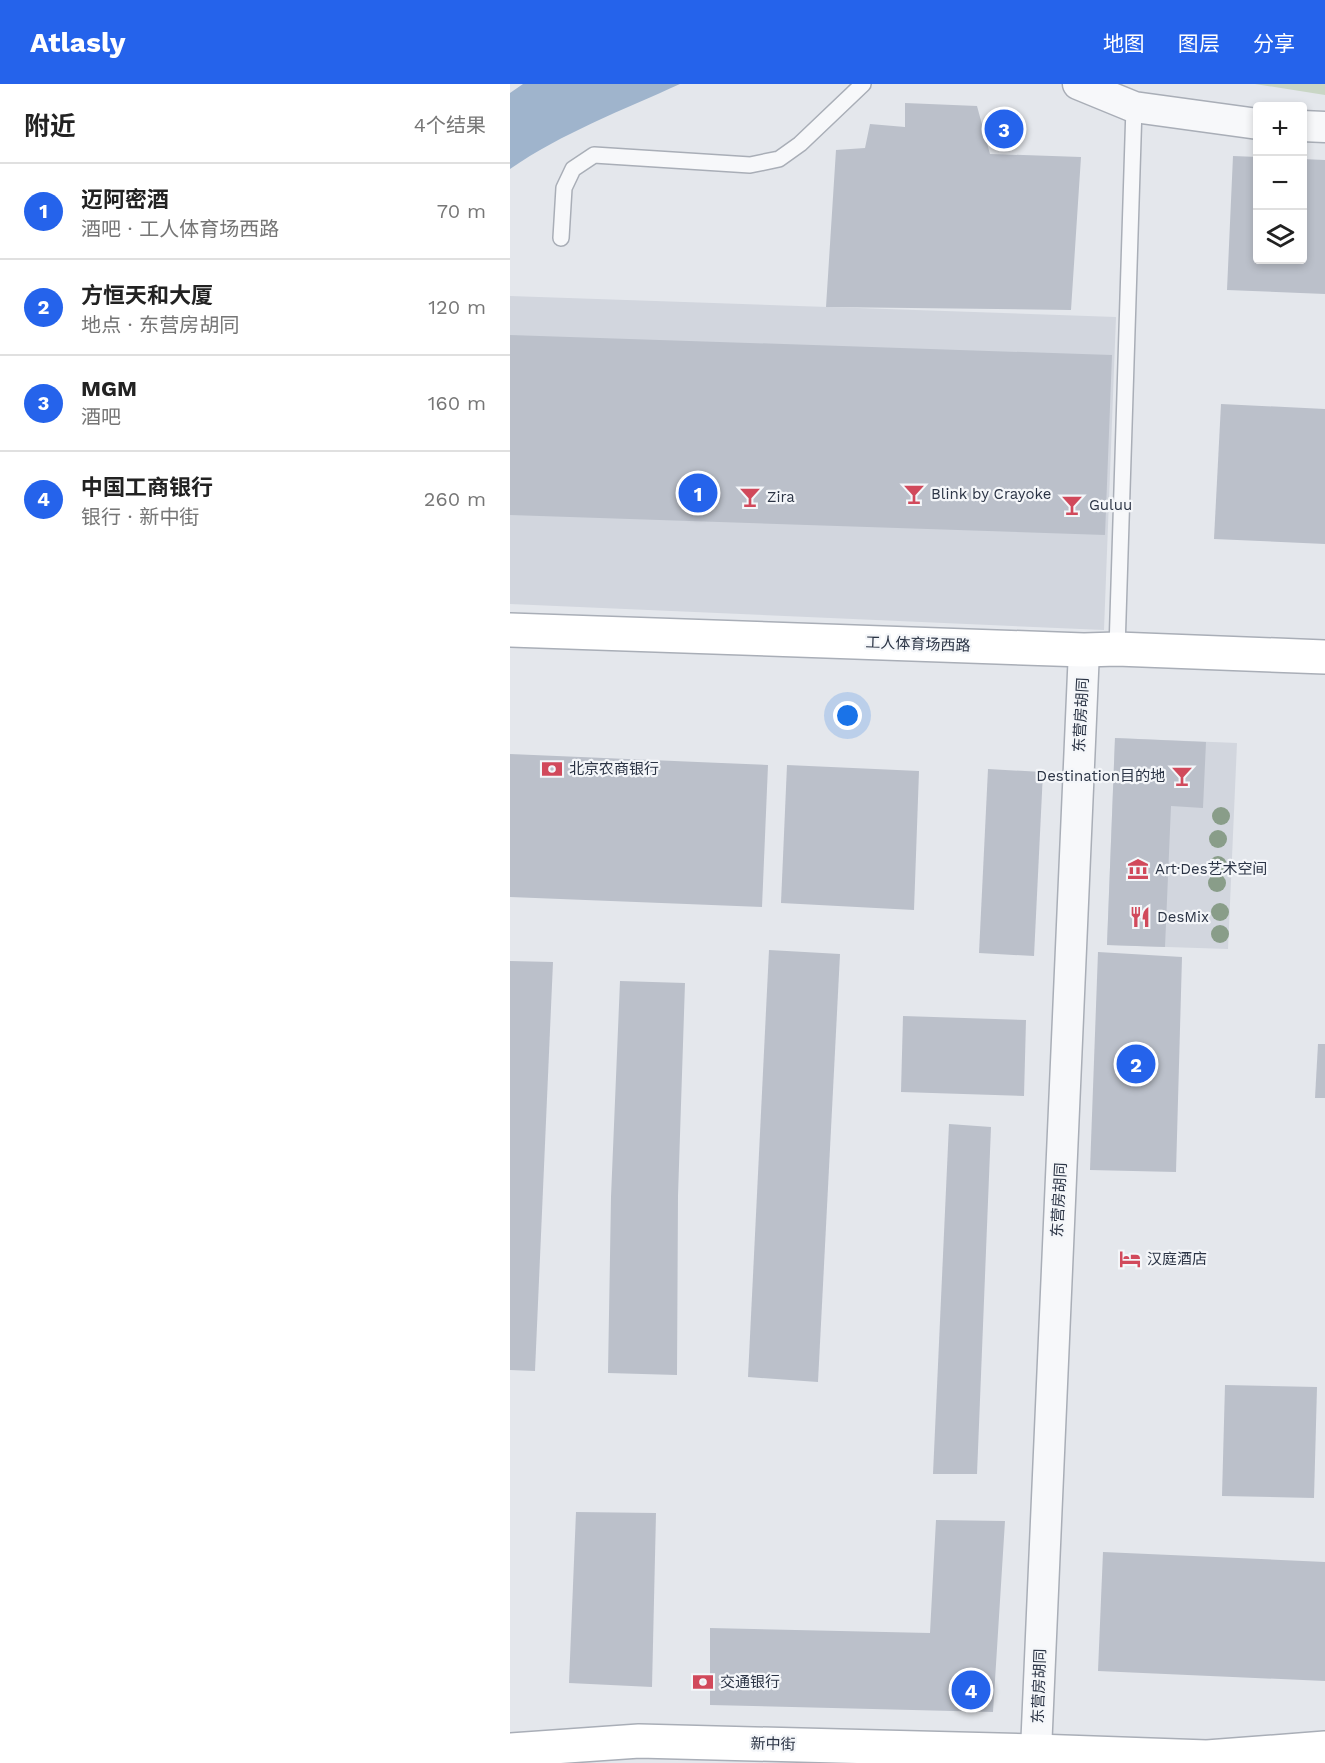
<!DOCTYPE html>
<html lang="zh">
<head>
<meta charset="utf-8">
<style>
  :root { --surface:#fff; --page:#f6f6f6; --text:#222; --muted:#767676; --line:#e0e0e0; --accent:#2563eb }
  body { margin:0; font-family:"Work Sans","Noto Sans SC",sans-serif; background:var(--page); color:var(--text) }
  .controls { position:absolute; right:18px; top:18px; display:grid; overflow:hidden; border-radius:6px; box-shadow:0 3px 9px #0003 }
  .controls button { width:54px; height:54px; display:grid; place-items:center; padding:0; border:0; border-bottom:2px solid var(--line); background:var(--surface); color:var(--text); font:30px sans-serif }
  .you { position:absolute; left:338px; top:632px; width:21px; height:21px; margin:-15px; border:4px solid #fff; border-radius:50%; background:#1a73e8; box-shadow:0 0 0 9px #1a73e833 }
  .badge { display:grid; place-items:center; width:39px; height:39px; border-radius:50%; background:var(--accent); color:#fff; font-size:20px; font-weight:700 }
  .pin { position:absolute; translate:-50% -50%; border:3px solid #fff; box-shadow:0 2px 6px #0006 }
  .list { margin:0; padding:0; list-style:none }
  h2 { display:flex; justify-content:space-between; align-items:center; height:78px; margin:0; padding:0 24px; font-size:26px }
  h2 small { font-size:20px; font-weight:400; color:var(--muted) }
  .list li { display:grid; grid-template-columns:39px 1fr auto; gap:18px; align-items:center; box-sizing:border-box; height:96px; padding:0 24px; border-top:2px solid var(--line) }
  .list b { display:block; font-size:22px; white-space:nowrap }
  .list p { margin:0; font-size:20px; white-space:nowrap; color:var(--muted) }
  .list em { font-size:20px; font-style:normal; color:var(--muted) }
  .icon { flex:none; width:33px; height:33px; fill:none; stroke:currentColor; stroke-width:2; stroke-linecap:round; stroke-linejoin:round }
  .map { position:relative; flex:none; width:815px; height:1679px; overflow:hidden }
  header { display:flex; align-items:center; gap:36px; box-sizing:border-box; height:84px; padding:0 30px; background:var(--accent); color:#fff }
  header strong { font-size:28px }
  nav { display:flex; gap:33px; margin-inline-start:auto; font-size:21px }
  main { display:flex }
  aside { flex:1; background:var(--surface) }
  .map>svg:first-child { display:block }
  .built { fill:#d2d6de }
  .green { fill:#c9d6c5 }
  .water { fill:#9fb4cc }
  .building { fill:#bbc0ca }
  .lines { fill:none; stroke-linecap:round; stroke-linejoin:round }
  .lane-casing { stroke:#a9aeb7; stroke-width:18 }
  .street-casing { stroke:#a9aeb7; stroke-width:33 }
  .secondary-casing { stroke:#a9aeb7; stroke-width:36 }
  .lane { stroke:#f7f8fa; stroke-width:15 }
  .street { stroke:#f7f8fa; stroke-width:30 }
  .secondary { stroke:#fff; stroke-width:33 }
  .tree { fill:#899d89 }
  .labels { text-anchor:middle; stroke-width:4.5; stroke-linejoin:round; paint-order:stroke }
  .poi-label { font-size:15px; fill:#2b3445; stroke:#f4f6f9; text-anchor:start }
  .street-label { font-size:15px; fill:#2b3445; stroke:#f4f6f9 }
</style>
</head>
<body>
<header>
<strong>Atlasly</strong>
<nav><a>地图</a><a>图层</a><a>分享</a></nav>
</header>
<main>
<aside>
<h2>附近<small>4个结果</small></h2>
<ul class="list">
<li><span class="badge">1</span><div><b>迈阿密酒</b><p>酒吧 · 工人体育场西路</p></div><em>70 m</em></li>
<li><span class="badge">2</span><div><b>方恒天和大厦</b><p>地点 · 东营房胡同</p></div><em>120 m</em></li>
<li><span class="badge">3</span><div><b>MGM</b><p>酒吧</p></div><em>160 m</em></li>
<li><span class="badge">4</span><div><b>中国工商银行</b><p>银行 · 新中街</p></div><em>260 m</em></li>
</ul>
</aside>
<div class="map">
<svg width="815" height="1679" viewBox="0 0 815 1679">
  <rect width="100%" height="100%" fill="#e4e7ec"/>
  <!-- built -->
  <g class="built">
    <path d="M0,212L606,233L594,546L0,520Z"/>
    <path d="M605,654L727,659L718,865L597,861Z"/>
  </g>
  <!-- green -->
  <path class="green" d="M745,0H815V11Z"/>
  <!-- water -->
  <path class="water" d="M13,0H170C113,26 52,49 0,85V9Z"/>
  <!-- building -->
  <g class="building">
    <path d="M395,19L467,22L480,70L571,73L561,226L316,223L326,66L355,64L360,40L395,43Z"/>
    <path d="M723,72L748,73V176H792V75L815,76V210L717,206Z"/>
    <path d="M0,251L602,271L595,451L0,431Z"/>
    <path d="M711,320L815,325V460L704,455Z"/>
    <path d="M605,654L696,658L693,724L661,722L655,863L597,861Z"/>
    <path d="M0,670L258,681L252,823L0,813Z"/>
    <path d="M277,681L409,687L404,826L271,819Z"/>
    <path d="M478,685L533,688L524,872L469,869Z"/>
    <path d="M259,866L330,870L308,1298L238,1293Z"/>
    <path d="M588,868L672,873L666,1088L580,1086Z"/>
    <path d="M0,877L43,878L25,1287L0,1286Z"/>
    <path d="M110,897L175,899L168,1112L167,1291L98,1289L101,1113Z"/>
    <path d="M393,932L516,936L514,1012L391,1008Z"/>
    <path d="M808,960H815V1014H805Z"/>
    <path d="M439,1040L481,1043L467,1390H423Z"/>
    <path d="M715,1301L807,1303L804,1414L712,1412Z"/>
    <path d="M66,1428L146,1429L142,1603L59,1599Z"/>
    <path d="M426,1436L495,1437L483,1628L200,1621V1544L420,1549Z"/>
    <path d="M593,1468L815,1478V1597L588,1587Z"/>
  </g>
  <g class="lines">
    <defs>
      <g id="lane">
        <path d="M51,154L54,104L63,85L84,71L240,81L269,75L290,60L353,0"/>
        <path d="M607,565L624,23"/>
      </g>
      <g id="street">
        <path d="M568,0L624,23L748,40"/>
        <path d="M792,42L815,43"/>
        <path d="M528,1679L526,1667L574,566"/>
      </g>
      <g id="secondary">
        <path d="M0,546L574,566L607,565L815,573"/>
        <path d="M0,1666L129,1657L526,1667L697,1673L815,1664"/>
      </g>
    </defs>
    <!-- lane casing -->
    <use href="#lane" class="lane-casing"/>
    <!-- street casing -->
    <use href="#street" class="street-casing"/>
    <!-- secondary casing -->
    <use href="#secondary" class="secondary-casing"/>
    <!-- lane -->
    <use href="#lane" class="lane"/>
    <!-- street -->
    <use href="#street" class="street"/>
    <!-- secondary -->
    <use href="#secondary" class="secondary"/>
  </g>
  <!-- trees -->
  <g class="tree">
    <circle cx="711" cy="732" r="9"/>
    <circle cx="708" cy="755" r="9"/>
    <circle cx="708" cy="781" r="9"/>
    <circle cx="707" cy="799" r="9"/>
    <circle cx="710" cy="828" r="9"/>
    <circle cx="710" cy="850" r="9"/>
  </g>
  <!-- icons -->
  <defs>
    <symbol id="bar-bare" viewBox="-9 -9 18 18"><path d="M-6-5H6L.8 .8V4.5H3.5V6h-7V4.5H-.8V.8Z" fill="#d1495b" stroke="#f4f6f9" stroke-width="2.5" paint-order="stroke"/></symbol>
    <symbol id="bank-bare" viewBox="-9 -9 18 18"><path d="M-6-4H6V4H-6ZM0-2.3a2.3 2.3 0 1 0 0 4.6a2.3 2.3 0 1 0 0-4.6Z" fill="#d1495b" stroke="#f4f6f9" stroke-width="2.5" paint-order="stroke"/></symbol>
    <symbol id="museum-bare" viewBox="-9 -9 18 18"><path d="M0-6L6-3V-2H-6V-3ZM-5-1h2V3h-2ZM-1-1h2V3h-2ZM3-1h2V3H3ZM-6 4H6V6H-6Z" fill="#d1495b" stroke="#f4f6f9" stroke-width="2.5" paint-order="stroke"/></symbol>
    <symbol id="restaurant-bare" viewBox="-9 -9 18 18"><path d="M-5-6h1v4h1v-4h1v4h1v-4h1v5L-1.5 .5V6h-2V.5L-5-1ZM5-6V6H3V1.5H1.5Q1.5-4 5-6Z" fill="#d1495b" stroke="#f4f6f9" stroke-width="2.5" paint-order="stroke"/></symbol>
    <symbol id="hotel-bare" viewBox="-9 -9 18 18"><path d="M-6-4.5h1.5V1H6V5H4.5V3h-9V5H-6ZM-4 0a1.8 1.8 0 1 1 3.6 0ZM.5 0V-2.5h3Q6-2.5 6 0Z" fill="#d1495b" stroke="#f4f6f9" stroke-width="2.5" paint-order="stroke"/></symbol>
  </defs>
  <g fill-rule="evenodd">
    <use href="#bar-bare" x="389" y="395" width="30" height="30"/>
    <use href="#bar-bare" x="225" y="398" width="30" height="30"/>
    <use href="#bar-bare" x="547" y="406" width="30" height="30"/>
    <use href="#bank-bare" x="27" y="670" width="30" height="30"/>
    <use href="#bar-bare" x="657" y="677" width="30" height="30"/>
    <use href="#museum-bare" x="613" y="770" width="30" height="30"/>
    <use href="#restaurant-bare" x="615" y="818" width="30" height="30"/>
    <use href="#hotel-bare" x="605" y="1160" width="30" height="30"/>
    <use href="#bank-bare" x="178" y="1583" width="30" height="30"/>
  </g>
  <g class="labels">
    <!-- poi labels -->
    <g class="poi-label">
      <text x="421" y="415">Blink by Crayoke</text>
      <text x="257" y="418">Zira</text>
      <text x="579" y="426">Guluu</text>
      <text x="59" y="690">北京农商银行</text>
      <text x="655" y="697" text-anchor="end">Destination目的地</text>
      <text x="645" y="790">Art·Des艺术空间</text>
      <text x="647" y="838">DesMix</text>
      <text x="637" y="1180">汉庭酒店</text>
      <text x="210" y="1603">交通银行</text>
    </g>
    <!-- street labels -->
    <g class="street-label">
      <text transform="translate(408 560) rotate(2)" y="5">工人体育场西路</text>
      <text transform="translate(571 631) rotate(-87)" y="5">东营房胡同</text>
      <text transform="translate(549 1116) rotate(-87)" y="5">东营房胡同</text>
      <text transform="translate(529 1602) rotate(-88)" y="5">东营房胡同</text>
      <text transform="translate(263 1660) rotate(1)" y="5">新中街</text>
    </g>
  </g>
</svg>
<div class="controls">
<button>+</button>
<button>−</button>
<button><svg class="icon" aria-label="layers" viewBox="0 0 24 24"><path d="M12 4l9 5-9 5-9-5zM3 14l9 5 9-5"/></svg></button>
</div>
<div class="you"></div>
<div class="pin badge" style="left:188px;top:409px">1</div>
<div class="pin badge" style="left:626px;top:980px">2</div>
<div class="pin badge" style="left:494px;top:45px">3</div>
<div class="pin badge" style="left:461px;top:1606px">4</div>
</div>
</main>
</body>
</html>
